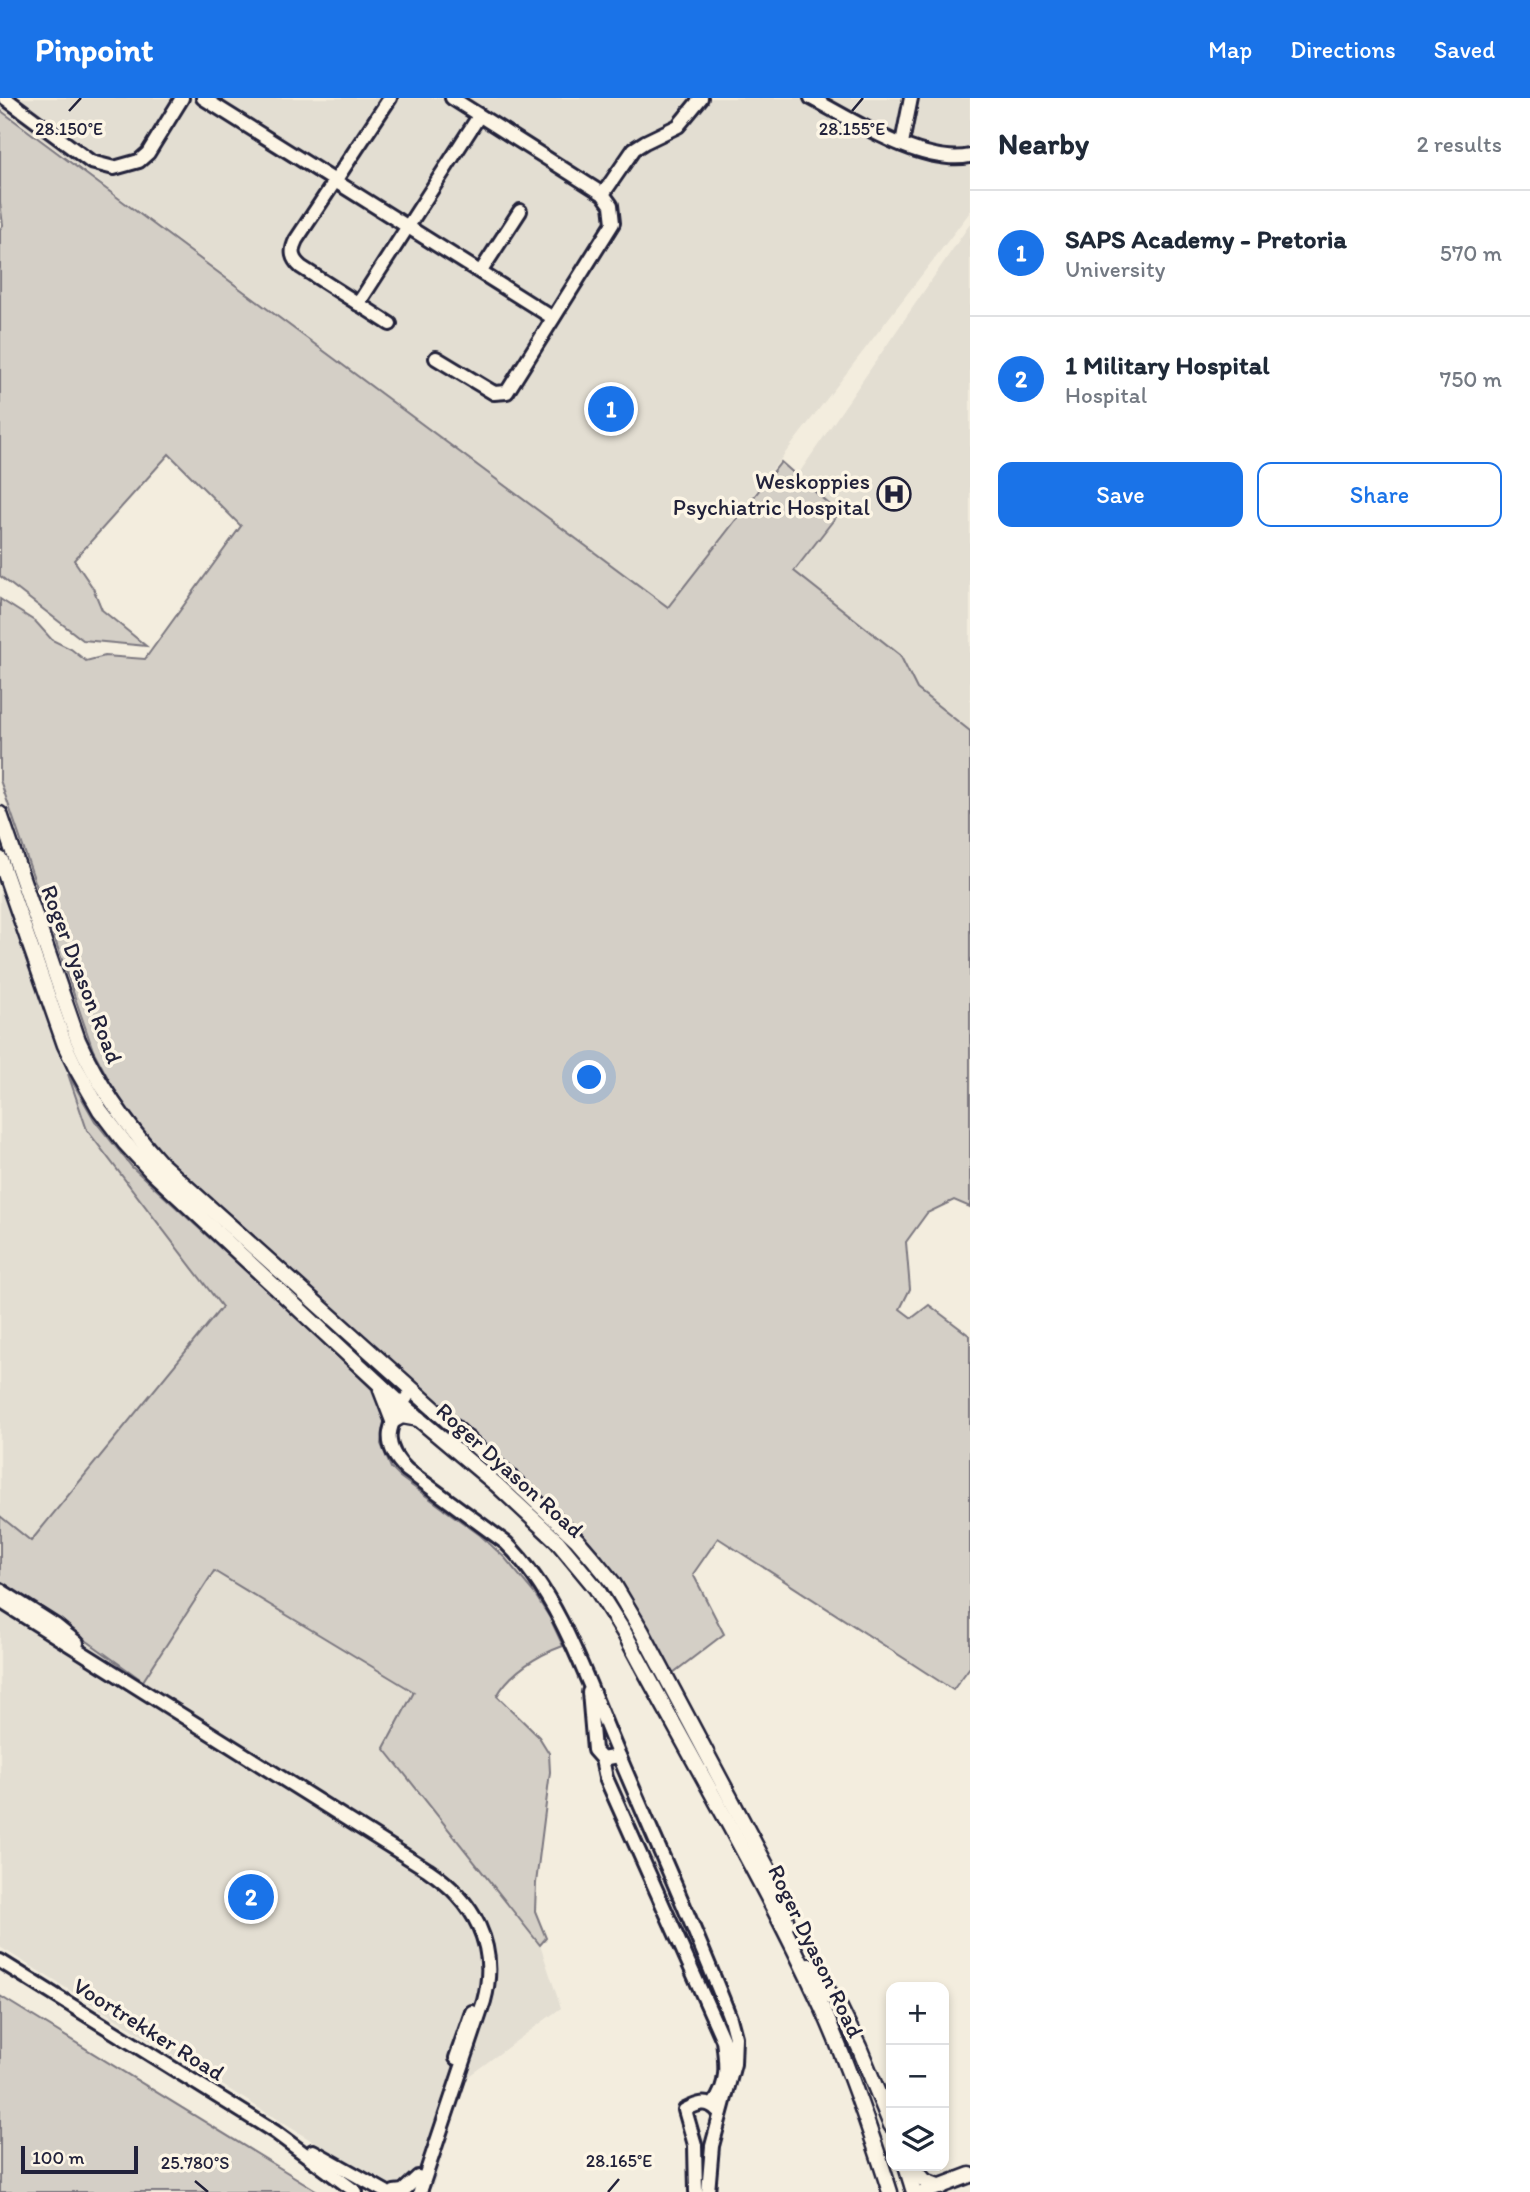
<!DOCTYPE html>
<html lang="en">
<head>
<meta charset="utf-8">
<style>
  :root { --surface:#fff; --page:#f2f2f3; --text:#1f2937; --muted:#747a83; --line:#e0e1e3; --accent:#1a73e8 }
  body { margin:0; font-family:Itim,sans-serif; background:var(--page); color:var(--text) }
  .controls { position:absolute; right:21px; bottom:21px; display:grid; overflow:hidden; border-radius:14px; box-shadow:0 4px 10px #0003 }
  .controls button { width:63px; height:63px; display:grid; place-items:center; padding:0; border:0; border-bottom:2px solid var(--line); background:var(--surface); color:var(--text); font:35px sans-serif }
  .scale { position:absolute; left:21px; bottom:18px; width:117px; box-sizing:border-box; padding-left:7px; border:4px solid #22223b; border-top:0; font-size:19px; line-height:24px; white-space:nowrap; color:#22223b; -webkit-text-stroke:5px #fcf5e5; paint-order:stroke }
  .you { position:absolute; left:590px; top:980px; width:24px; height:24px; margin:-18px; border:5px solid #fff; border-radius:50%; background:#1a73e8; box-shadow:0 0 0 10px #1a73e833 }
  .badge { display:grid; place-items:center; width:46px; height:46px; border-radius:50%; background:var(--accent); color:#fff; font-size:23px; font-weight:700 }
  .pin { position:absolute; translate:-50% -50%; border:4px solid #fff; box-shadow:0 2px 7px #0006 }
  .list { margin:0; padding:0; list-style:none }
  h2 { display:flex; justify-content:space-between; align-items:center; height:91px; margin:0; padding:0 28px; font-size:30px }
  h2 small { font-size:23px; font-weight:400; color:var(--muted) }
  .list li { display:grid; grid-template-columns:46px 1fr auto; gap:21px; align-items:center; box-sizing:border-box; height:126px; padding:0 28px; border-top:2px solid var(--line) }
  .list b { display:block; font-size:26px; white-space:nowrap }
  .list p { margin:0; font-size:23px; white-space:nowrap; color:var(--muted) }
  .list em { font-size:23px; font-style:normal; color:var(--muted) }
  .actions { display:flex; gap:14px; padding:21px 28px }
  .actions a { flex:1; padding:16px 0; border:2px solid var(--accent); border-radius:14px; text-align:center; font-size:24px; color:var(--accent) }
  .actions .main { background:var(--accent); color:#fff }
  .icon { flex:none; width:38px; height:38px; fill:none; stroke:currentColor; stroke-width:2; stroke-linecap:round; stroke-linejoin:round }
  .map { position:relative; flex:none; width:970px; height:2094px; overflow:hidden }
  header { display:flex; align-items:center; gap:42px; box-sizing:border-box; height:98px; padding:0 35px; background:var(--accent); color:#fff }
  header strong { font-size:33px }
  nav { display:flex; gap:38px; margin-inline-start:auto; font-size:24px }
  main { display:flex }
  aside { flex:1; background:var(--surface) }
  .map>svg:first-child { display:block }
  .built { fill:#e3ded2 }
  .green { fill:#d4cfc6; stroke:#7b7880; stroke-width:2 }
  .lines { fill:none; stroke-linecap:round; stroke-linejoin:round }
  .minor-casing { stroke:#22223b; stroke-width:18 }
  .major-casing { stroke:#22223b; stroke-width:19 }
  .minor { stroke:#fcf5e5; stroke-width:12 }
  .major { stroke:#fcf5e5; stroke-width:14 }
  .ticks { fill:none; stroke:#22223b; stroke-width:2.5 }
  .labels { text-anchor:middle; stroke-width:7; stroke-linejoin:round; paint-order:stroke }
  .poi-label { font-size:23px; fill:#22223b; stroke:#fcf5e5; text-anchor:end }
  .street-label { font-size:23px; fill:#22223b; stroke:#fcf5e5 }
  .ticks-label { font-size:18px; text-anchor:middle; fill:#22223b; stroke:#fcf5e5; stroke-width:7; stroke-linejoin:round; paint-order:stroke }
</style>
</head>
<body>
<header>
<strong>Pinpoint</strong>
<nav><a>Map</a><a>Directions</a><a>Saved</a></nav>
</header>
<main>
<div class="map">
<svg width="970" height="2094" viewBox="0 0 970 2094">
  <rect width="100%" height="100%" fill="#f3edde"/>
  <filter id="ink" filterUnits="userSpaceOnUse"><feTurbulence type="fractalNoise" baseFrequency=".0143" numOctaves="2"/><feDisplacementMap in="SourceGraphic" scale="14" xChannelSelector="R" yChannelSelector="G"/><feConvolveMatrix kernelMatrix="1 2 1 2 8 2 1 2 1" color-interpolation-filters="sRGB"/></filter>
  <g filter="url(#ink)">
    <!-- built -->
    <g class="built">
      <path d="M0,0H970V114L668,508L0,10Z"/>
      <path d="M970,126V633L917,591L900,557L794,473L839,415L797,378Z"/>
      <path d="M0,785L87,1032L222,1209L31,1444L0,1418Z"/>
      <path d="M214,1473L414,1595L384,1650L540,1847L561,1910L466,1980L433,2089L391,2092L0,1849V1485L52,1518Z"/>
    </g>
    <!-- green -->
    <g class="green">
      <path d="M0,12L668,509L781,364L839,415L794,473L900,557L917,591L970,633V1109L954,1102L927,1115L906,1144L910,1191L900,1211L912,1220L929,1207L970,1238V1569L953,1592L718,1440L693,1476L724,1536L673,1575L623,1486L577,1429L180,1072L154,1047L132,1019L111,986L93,952L0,682V501L36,524L52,542L71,551L86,563L105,558L145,561L241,428L169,356L74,462L93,490L102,512L146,548L83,542L0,478V131L3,127L0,105Z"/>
      <path d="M68,976L95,1023L132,1069L321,1242L380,1299L386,1315L381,1346L391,1370L400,1379L480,1437L505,1460L534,1495L550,1520L563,1548C538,1557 510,1574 497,1598L539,1639L549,1655L550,1674L536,1785L535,1813L546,1840L540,1847L384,1650L414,1594L214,1473L143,1583L52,1518L0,1485V1418L31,1443L222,1209L87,1032Z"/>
      <path d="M0,1898L319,2094H0Z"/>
    </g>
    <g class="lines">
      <defs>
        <g id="minor">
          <path d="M5,0L91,64L114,70L139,63L148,55L182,0"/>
          <path d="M203,0L553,220"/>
          <path d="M811,0C853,22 922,68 970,58"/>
          <path d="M902,45L911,0"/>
          <path d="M603,96L634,51L645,44L678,28L701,0"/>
          <path d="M481,173L520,113"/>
          <path d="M358,206L479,18"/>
          <path d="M390,226L301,169C292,161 290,154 296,142L390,0"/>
          <path d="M436,260L494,295L507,294L613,125L611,107L603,96L452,0"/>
          <path d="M407,1299C388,1327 380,1346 407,1372L506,1445C562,1500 589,1589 620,1660C657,1747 696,1832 730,1920L735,1939L734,1966L712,2048L708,2094"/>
          <path d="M0,1492L55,1527L77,1545"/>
          <path d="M0,1503L428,1772C474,1803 499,1847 484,1903L420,2094"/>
          <path d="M589,1594L594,1652L602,1661"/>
          <path d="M619,1658L602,1661L606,1680L723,1942C726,1965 729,1987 713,2007"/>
          <path d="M0,1863L275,2034L356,2094"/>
          <path d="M456,1960L472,1914"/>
          <path d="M313,2053L386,2094"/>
          <path d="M394,2094L403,2093L418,2079"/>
          <path d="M696,2094L695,2047L685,2012C697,2006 707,2001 717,2012"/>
        </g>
        <g id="major">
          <path d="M0,716L78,942C99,989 127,1028 161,1066L509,1378L577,1442L595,1463L613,1485L641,1532L777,1788L787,1826"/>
          <path d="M0,761L65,947L75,968L100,1012L125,1045L152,1074L402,1307L497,1387L557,1443L596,1490L625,1536C691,1660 763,1781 822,1909C849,1969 870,2031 890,2094"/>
          <path d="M381,1292L393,1323L402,1318L419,1321"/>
          <path d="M809,1868L838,1906L859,1949L891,2027"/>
          <path d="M906,2068L914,2094"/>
          <path d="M912,2068L925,2083L941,2089"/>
          <path d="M925,2094L970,2077"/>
        </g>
      </defs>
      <!-- minor casing -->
      <use href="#minor" class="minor-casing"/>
      <!-- major casing -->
      <use href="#major" class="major-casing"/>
      <!-- minor -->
      <use href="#minor" class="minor"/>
      <!-- major -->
      <use href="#major" class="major"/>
    </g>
  </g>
  <!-- ticks -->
  <path class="ticks" d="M69,13L81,0M852,13L863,0M195,2083L208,2094M608,2094L619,2081"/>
  <!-- icons -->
  <defs>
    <symbol id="hospital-ring" viewBox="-11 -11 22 22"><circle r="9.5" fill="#fcf5e5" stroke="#22223b" stroke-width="1.5"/><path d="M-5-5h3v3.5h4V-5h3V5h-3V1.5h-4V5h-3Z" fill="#22223b"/></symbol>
  </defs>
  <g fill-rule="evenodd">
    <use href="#hospital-ring" x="875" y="377" width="38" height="38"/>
  </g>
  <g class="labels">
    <!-- poi labels -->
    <g class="poi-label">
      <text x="870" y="391">Weskoppies<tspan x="870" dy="26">Psychiatric Hospital</tspan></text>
    </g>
    <!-- street labels -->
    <g class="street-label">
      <text transform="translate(82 876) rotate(69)" y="8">Roger Dyason Road</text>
      <text transform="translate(510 1372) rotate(42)" y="8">Roger Dyason Road</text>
      <text transform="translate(816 1853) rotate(64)" y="8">Roger Dyason Road</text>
      <text transform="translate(149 1931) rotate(32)" y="8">Voortrekker Road</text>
    </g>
  </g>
  <g class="ticks-label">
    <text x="69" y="37">28.150°E</text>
    <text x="852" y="37">28.155°E</text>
    <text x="619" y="2069">28.165°E</text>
    <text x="195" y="2071">25.780°S</text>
  </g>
</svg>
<div class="controls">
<button>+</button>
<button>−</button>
<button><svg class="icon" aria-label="layers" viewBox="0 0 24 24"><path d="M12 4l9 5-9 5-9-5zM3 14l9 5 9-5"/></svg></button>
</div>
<div class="scale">100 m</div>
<div class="you"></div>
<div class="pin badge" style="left:611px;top:311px">1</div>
<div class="pin badge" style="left:251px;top:1799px">2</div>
</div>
<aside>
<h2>Nearby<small>2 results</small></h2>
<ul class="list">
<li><span class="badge">1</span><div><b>SAPS Academy - Pretoria</b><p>University</p></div><em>570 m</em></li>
<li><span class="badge">2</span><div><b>1 Military Hospital</b><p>Hospital</p></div><em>750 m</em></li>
</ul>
<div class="actions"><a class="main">Save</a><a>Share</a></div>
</aside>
</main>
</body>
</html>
